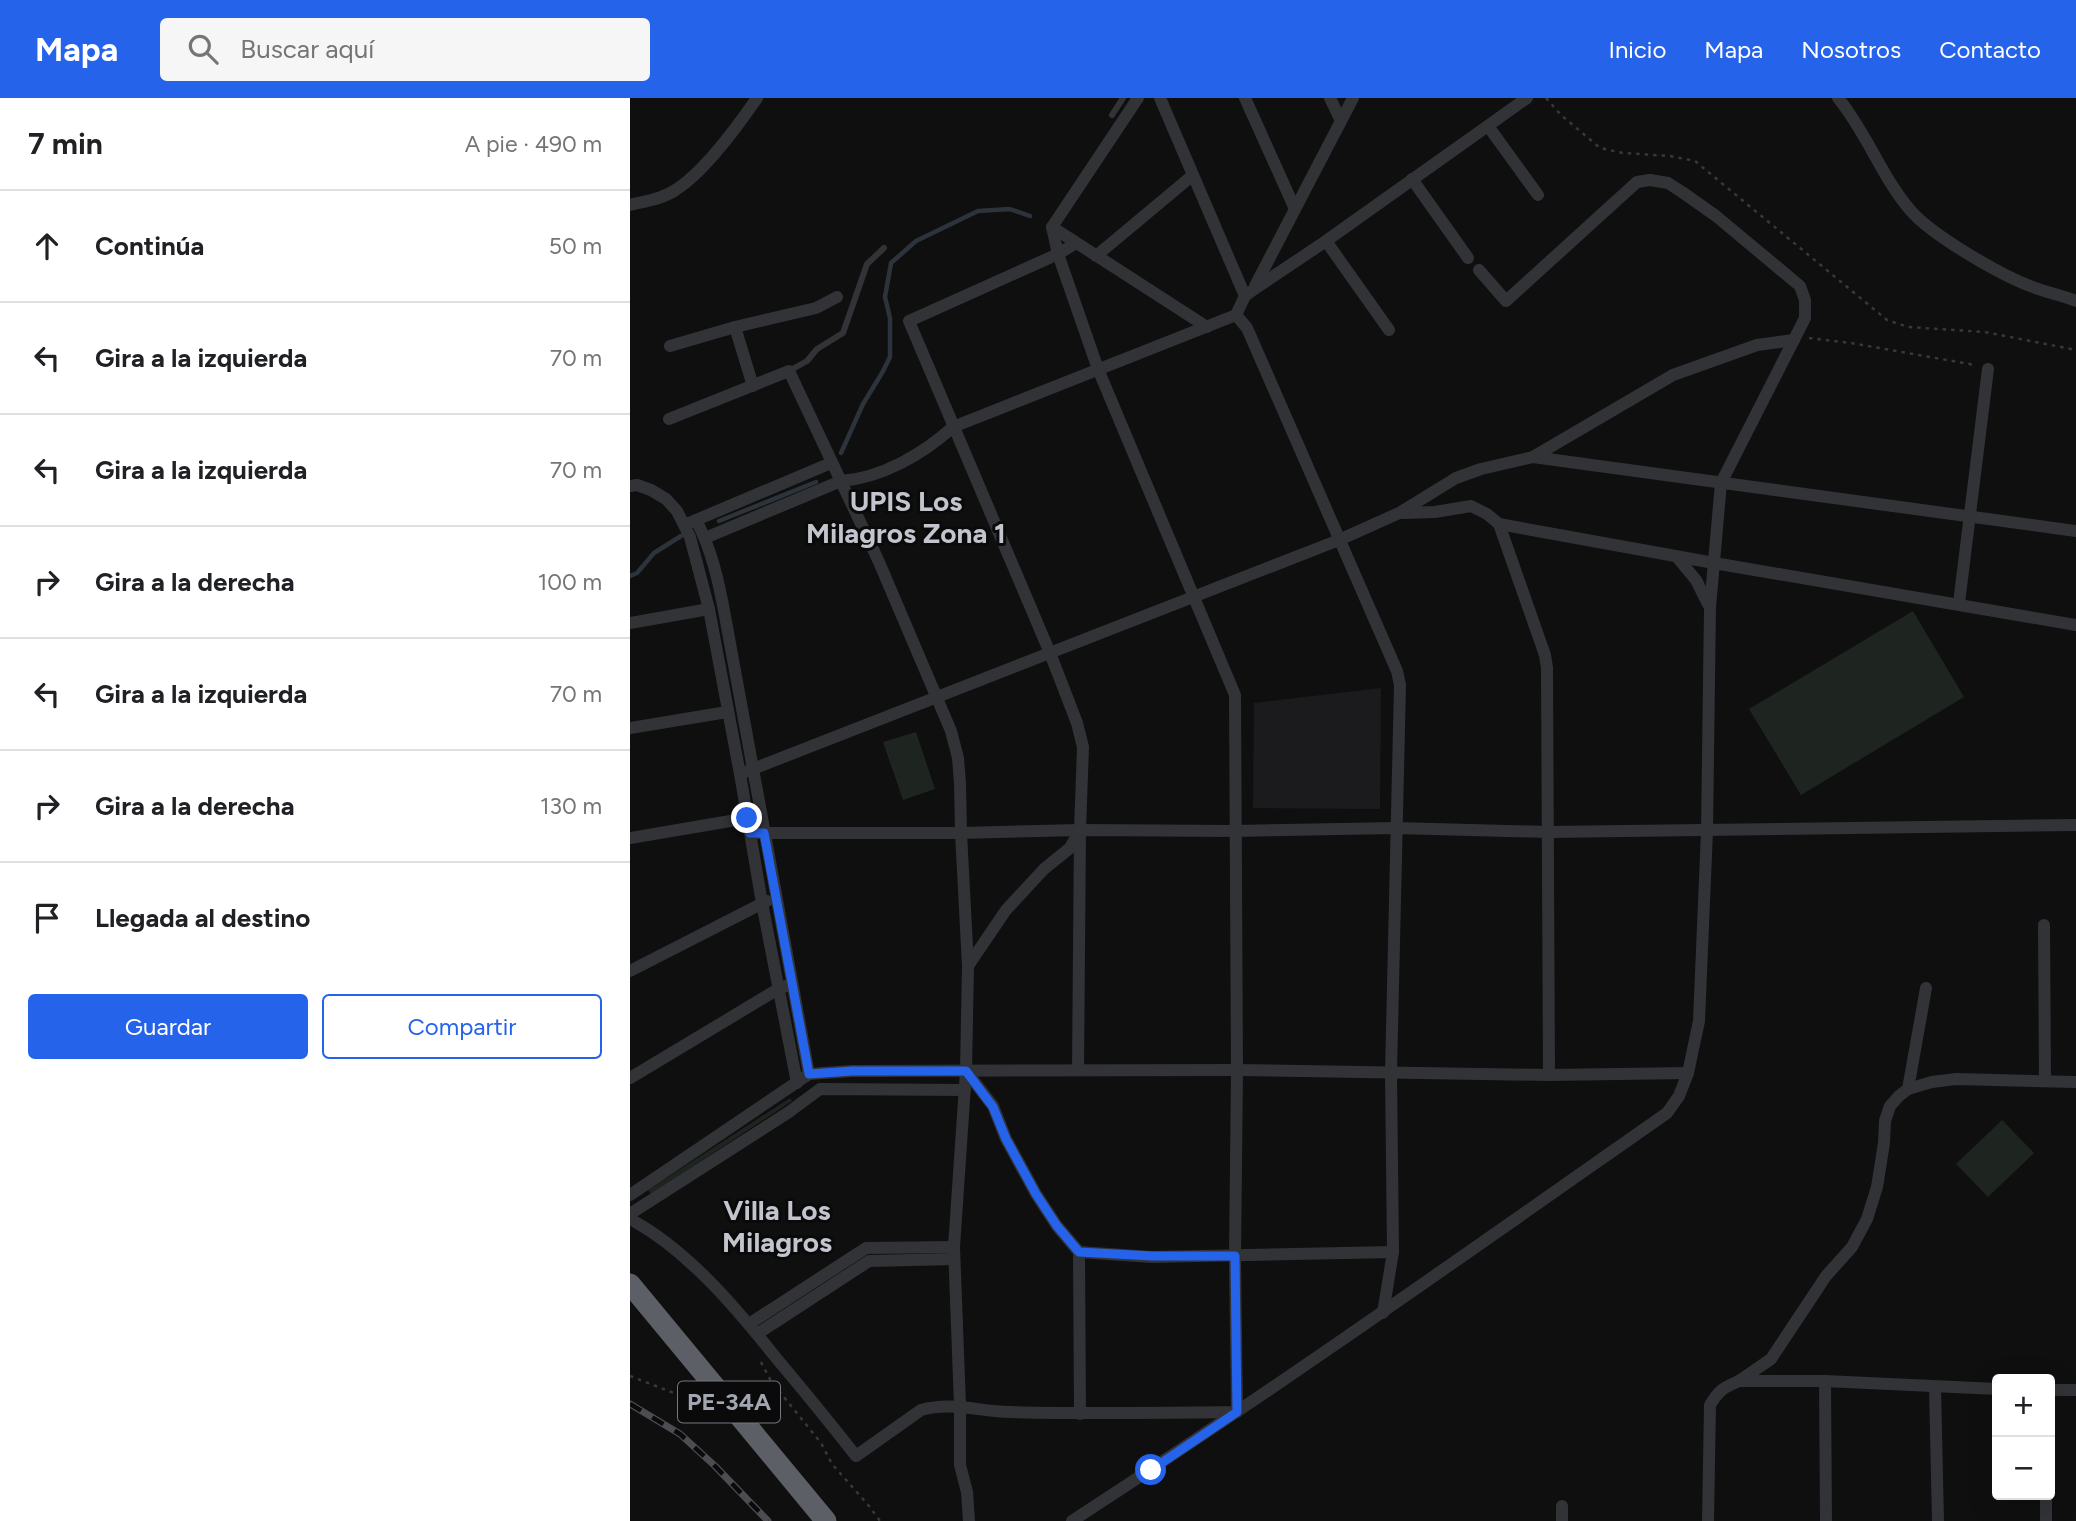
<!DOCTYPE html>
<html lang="es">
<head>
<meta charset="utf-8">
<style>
  :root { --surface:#fff; --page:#f6f6f6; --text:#202124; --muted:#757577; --line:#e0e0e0; --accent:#2563eb }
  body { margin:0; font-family:Figtree,sans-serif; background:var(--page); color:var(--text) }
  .controls { position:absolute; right:21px; bottom:21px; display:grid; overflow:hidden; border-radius:7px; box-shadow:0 7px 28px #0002 }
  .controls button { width:63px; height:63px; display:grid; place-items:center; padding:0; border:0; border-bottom:2px solid var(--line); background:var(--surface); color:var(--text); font:35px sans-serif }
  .stop { position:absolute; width:21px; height:21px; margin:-16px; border:5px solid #2563eb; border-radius:50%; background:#fff }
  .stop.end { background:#2563eb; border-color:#fff; box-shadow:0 2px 7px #0008 }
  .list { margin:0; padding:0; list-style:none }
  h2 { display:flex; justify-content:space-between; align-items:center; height:91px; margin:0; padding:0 28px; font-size:30px }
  h2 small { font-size:23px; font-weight:400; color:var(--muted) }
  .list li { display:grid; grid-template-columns:46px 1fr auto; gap:21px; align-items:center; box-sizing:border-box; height:112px; padding:0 28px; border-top:2px solid var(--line) }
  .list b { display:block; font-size:26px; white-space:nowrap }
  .list em { font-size:23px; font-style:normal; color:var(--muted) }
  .actions { display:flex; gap:14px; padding:21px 28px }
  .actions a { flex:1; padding:16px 0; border:2px solid var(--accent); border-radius:7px; text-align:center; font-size:24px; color:var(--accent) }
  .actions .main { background:var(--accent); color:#fff }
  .icon { flex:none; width:38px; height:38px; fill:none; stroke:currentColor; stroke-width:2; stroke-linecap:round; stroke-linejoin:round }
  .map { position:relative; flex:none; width:1446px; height:1423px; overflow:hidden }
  header { display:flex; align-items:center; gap:42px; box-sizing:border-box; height:98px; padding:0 35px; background:var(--accent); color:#fff }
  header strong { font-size:33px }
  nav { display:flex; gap:38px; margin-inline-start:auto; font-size:24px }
  .search { width:490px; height:63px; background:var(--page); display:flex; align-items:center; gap:18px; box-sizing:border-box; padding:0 24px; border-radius:7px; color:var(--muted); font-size:26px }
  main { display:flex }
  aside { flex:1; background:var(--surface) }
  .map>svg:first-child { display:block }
  .built { fill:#1b1b1d }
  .green { fill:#1e241f }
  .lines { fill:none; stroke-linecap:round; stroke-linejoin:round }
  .stream { stroke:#2c333a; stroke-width:4.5 }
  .path { stroke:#37383c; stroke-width:2.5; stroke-dasharray:3.5 5; stroke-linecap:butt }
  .lane { stroke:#323337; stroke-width:6 }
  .street { stroke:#323337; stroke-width:12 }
  .highway { stroke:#5d5f66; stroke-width:21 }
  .rail-casing { stroke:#4b4d52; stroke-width:7 }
  .rail { stroke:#0a0a0b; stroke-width:4.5; stroke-dasharray:13; stroke-linecap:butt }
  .route { stroke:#2563eb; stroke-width:9 }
  .labels { text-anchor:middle; stroke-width:6; stroke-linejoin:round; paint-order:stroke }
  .shield { fill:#0a0a0b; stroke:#74777e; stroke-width:2 }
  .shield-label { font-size:24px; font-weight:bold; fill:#a1a6b0 }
  .neighbourhood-label { font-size:28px; font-weight:bold; fill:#c2c5cd; stroke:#0a0a0b }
</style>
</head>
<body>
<header>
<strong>Mapa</strong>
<div class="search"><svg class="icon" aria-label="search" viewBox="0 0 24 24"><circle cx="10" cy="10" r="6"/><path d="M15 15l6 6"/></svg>Buscar aquí</div>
<nav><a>Inicio</a><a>Mapa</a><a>Nosotros</a><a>Contacto</a></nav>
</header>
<main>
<aside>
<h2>7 min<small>A pie · 490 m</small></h2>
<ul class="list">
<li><svg class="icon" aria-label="ahead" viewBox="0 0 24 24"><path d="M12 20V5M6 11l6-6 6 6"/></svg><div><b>Continúa</b></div><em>50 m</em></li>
<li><svg class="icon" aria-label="left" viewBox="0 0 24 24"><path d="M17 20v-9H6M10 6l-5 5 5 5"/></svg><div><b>Gira a la izquierda</b></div><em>70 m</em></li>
<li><svg class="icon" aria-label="left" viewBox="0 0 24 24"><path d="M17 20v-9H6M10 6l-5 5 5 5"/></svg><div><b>Gira a la izquierda</b></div><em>70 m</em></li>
<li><svg class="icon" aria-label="right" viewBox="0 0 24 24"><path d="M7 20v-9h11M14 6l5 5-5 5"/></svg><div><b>Gira a la derecha</b></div><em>100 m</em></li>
<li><svg class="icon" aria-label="left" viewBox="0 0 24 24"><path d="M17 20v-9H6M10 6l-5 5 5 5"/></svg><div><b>Gira a la izquierda</b></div><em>70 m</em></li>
<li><svg class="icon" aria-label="right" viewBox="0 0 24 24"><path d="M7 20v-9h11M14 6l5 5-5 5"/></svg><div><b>Gira a la derecha</b></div><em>130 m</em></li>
<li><svg class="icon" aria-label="arrive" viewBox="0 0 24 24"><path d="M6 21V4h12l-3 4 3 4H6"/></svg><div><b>Llegada al destino</b></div></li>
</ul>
<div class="actions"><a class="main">Guardar</a><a>Compartir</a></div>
</aside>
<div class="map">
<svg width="1446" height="1423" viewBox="0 0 1446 1423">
  <rect width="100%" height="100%" fill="#0f0f10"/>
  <!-- built -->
  <path class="built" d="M751,590L750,711L623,710L624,605Z"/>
  <!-- green -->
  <g class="green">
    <path d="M1283,513L1334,599L1171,697L1119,611Z"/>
    <path d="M286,634L305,691L273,702L253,644Z"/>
    <path d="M160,1000L162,1003L21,1096L18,1092Z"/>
    <path d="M1372,1022L1404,1055L1358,1099L1326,1066Z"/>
  </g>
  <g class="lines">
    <!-- stream -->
    <g class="stream">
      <path d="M211,355L233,306L252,275L260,259V220L255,199L261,165L286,143L348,113L380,111L400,118"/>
      <path d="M89,423L186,384"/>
      <path d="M0,478L7,475L24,455L51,438"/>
    </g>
    <!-- path -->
    <g class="path">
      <path d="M916,0L931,17L970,50L993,55L1040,58L1065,63L1257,222L1278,229L1355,234L1446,252"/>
      <path d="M1179,240L1221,245L1345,267"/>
      <path d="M131,1264L141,1283L191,1345L202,1366L239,1408L250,1423"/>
      <path d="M0,1278L72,1306L82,1315"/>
    </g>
    <!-- lane -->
    <g class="lane">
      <path d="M482,17L493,0"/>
      <path d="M159,273L177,263L187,251L213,235L237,166L254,150"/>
    </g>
    <!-- street -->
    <g class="street">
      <path d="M530,0L615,198"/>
      <path d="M615,0L665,111"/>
      <path d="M700,0L711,23"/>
      <path d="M1208,0C1237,35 1252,80 1281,113C1303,138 1369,176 1400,188C1415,194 1431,197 1446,203"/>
      <path d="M858,28L908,97"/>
      <path d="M782,81L838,160"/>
      <path d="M0,107C16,103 33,101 47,91C76,72 107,29 127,0"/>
      <path d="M422,129L577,229"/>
      <path d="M696,143L759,232"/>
      <path d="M446,145L428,156L279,223L420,555L447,625L453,649L450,732L448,972"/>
      <path d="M466,158L563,77"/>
      <path d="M625,188L723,0"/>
      <path d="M606,217L617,230L767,573L770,587L761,974L763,1154L753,1215"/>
      <path d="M105,229L123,288"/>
      <path d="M40,248L105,229L186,210L207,199"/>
      <path d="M39,321L159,273L249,464L321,633L328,660L330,685L331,735L338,868L336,973L324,1149L330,1307V1367L337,1394L339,1423"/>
      <path d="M903,359L1446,433"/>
      <path d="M0,388L7,387L21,392L36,401L47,413L60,439L79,511L110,676L132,805L167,985"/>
      <path d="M772,415L805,414L841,408L857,416L869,426L1084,465L1446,527"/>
      <path d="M66,422C82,452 89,485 95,518L179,976"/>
      <path d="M59,425L201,365"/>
      <path d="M869,426L915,557L917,570L919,977"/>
      <path d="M75,440L211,383C252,380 293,356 323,329L606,217L615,198L623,192L696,143L897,0"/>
      <path d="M1046,458L1066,482L1078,506"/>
      <path d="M1329,505L1358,271"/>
      <path d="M0,525L79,511"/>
      <path d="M0,630L97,614"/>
      <path d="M110,676L709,442L769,415L826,380L851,371L903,359L1043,277L1127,247L1164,242"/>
      <path d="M120,735H331L450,732L605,733L766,730L918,734L1446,727"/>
      <path d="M0,740L118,720"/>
      <path d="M1414,827L1415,983"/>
      <path d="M338,868L376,812L414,771L440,750L450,732"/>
      <path d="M0,873L137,803"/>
      <path d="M336,973L363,1008L376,1041L406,1096L427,1128L449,1154L450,1316"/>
      <path d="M0,980L150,890L156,888"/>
      <path d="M1278,991L1296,890"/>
      <path d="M0,1097L179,976L222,973L607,972L919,977L1058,975"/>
      <path d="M0,1116L159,1014L190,991L335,992"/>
      <path d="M0,1121C58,1152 107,1211 147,1261C174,1293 200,1325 226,1358L291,1312C324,1303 349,1314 381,1314C456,1316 531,1315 607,1314L605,1158L607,972L605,597L468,271L428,156L422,129L508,0"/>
      <path d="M449,1154L522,1159L763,1154"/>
      <path d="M119,1226L236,1150L324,1149"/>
      <path d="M127,1236L239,1163L324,1161"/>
      <path d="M1109,1283L1141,1261L1196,1178L1222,1149L1237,1121L1247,1089L1254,1045L1255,1023L1260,1008L1269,998L1278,991L1302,984L1326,981L1446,984"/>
      <path d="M1195,1283L1196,1423"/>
      <path d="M1305,1289L1308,1423"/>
      <path d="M1420,1292H1446"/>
      <path d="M932,1408V1423"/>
      <path d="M442,1423C644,1292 840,1153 1037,1015L1049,998L1058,975L1069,923L1077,733L1080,509L1091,385L1175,220V202L1170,188L1086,118L1052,94L1038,85L1020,82L1007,84L876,203L849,172"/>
      <path d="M1078,1423L1080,1307C1089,1292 1093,1290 1109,1283H1195L1367,1291"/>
      <path d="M1416,1423V1397"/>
    </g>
    <!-- highway -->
    <path class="highway" d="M0,1186L196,1423"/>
    <defs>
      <path id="rail" d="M0,1306L50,1336L85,1368L138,1423"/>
    </defs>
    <!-- rail casing -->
    <use href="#rail" class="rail-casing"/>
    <!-- rail -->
    <use href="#rail" class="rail"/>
  </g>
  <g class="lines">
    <!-- route -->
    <path class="route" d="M117,720L120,735H134L179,976L222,973H336L363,1009L376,1041L406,1096L427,1128L449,1154L522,1158H605L607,1314L521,1372"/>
  </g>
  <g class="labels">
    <!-- shield labels -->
    <rect class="shield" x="48" y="1283.5" width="102" height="41" rx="5"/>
    <g class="shield-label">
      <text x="99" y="1312">PE-34A</text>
    </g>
    <!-- neighbourhood labels -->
    <g class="neighbourhood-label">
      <text x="276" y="413">UPIS Los<tspan x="276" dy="32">Milagros Zona 1</tspan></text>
      <text x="147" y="1122">Villa Los<tspan x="147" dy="32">Milagros</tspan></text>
    </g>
  </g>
</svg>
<div class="controls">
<button>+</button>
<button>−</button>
</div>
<div class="stop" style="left:521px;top:1372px"></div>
<div class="stop end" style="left:117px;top:720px"></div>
</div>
</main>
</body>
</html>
